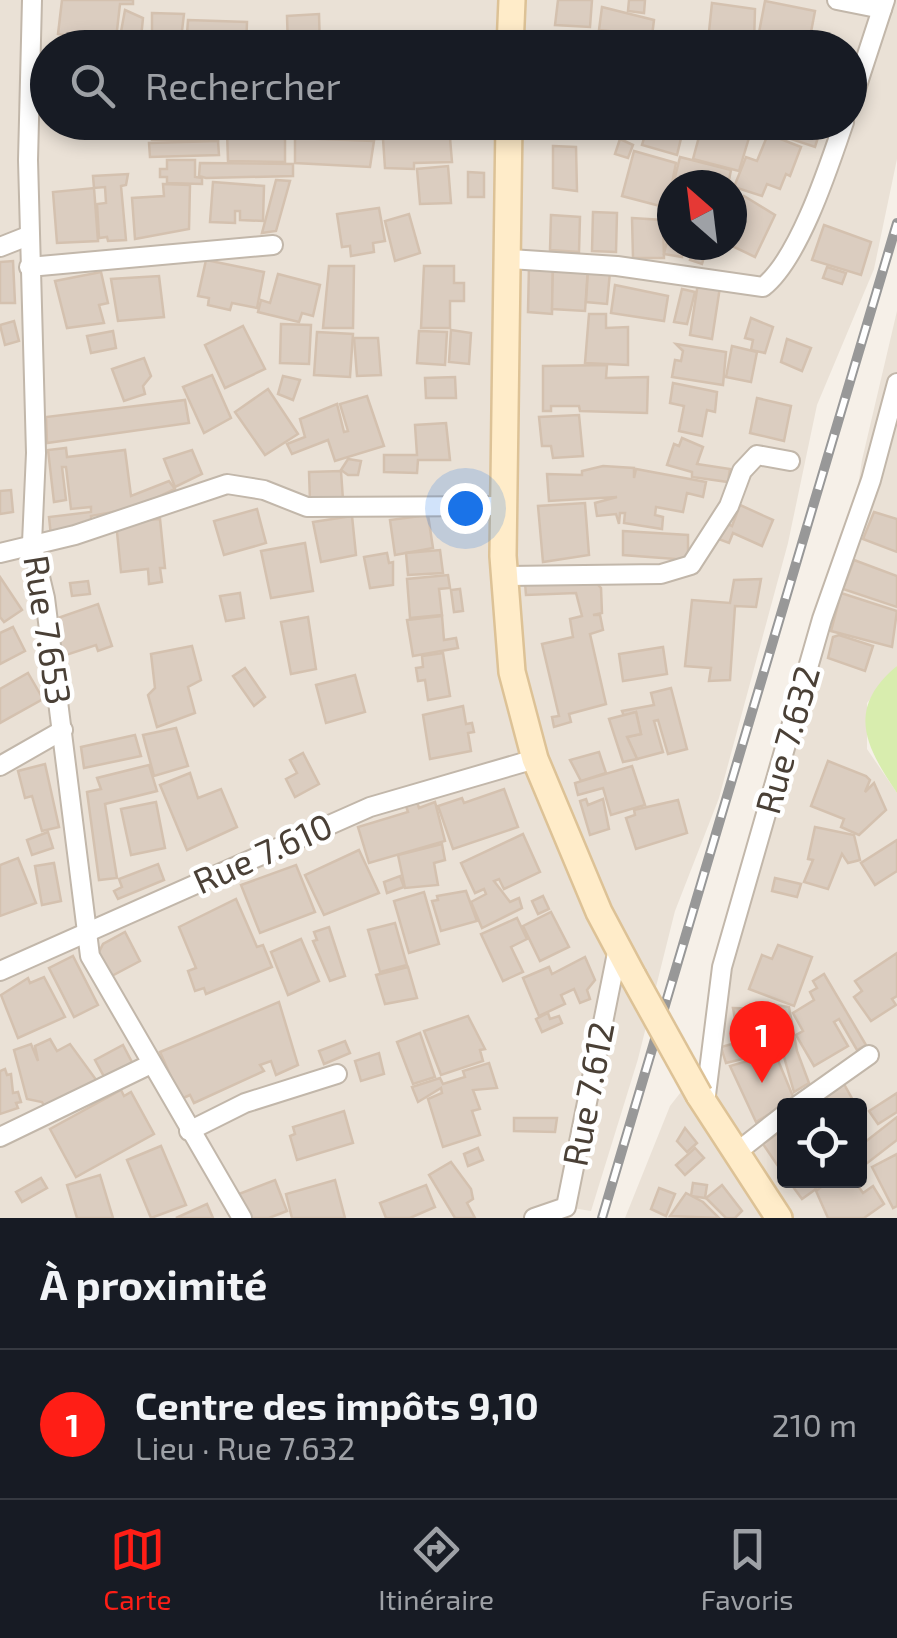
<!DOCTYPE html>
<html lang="fr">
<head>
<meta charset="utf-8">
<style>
  :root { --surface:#171b24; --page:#242831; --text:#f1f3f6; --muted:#9ea1a6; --line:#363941; --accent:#ff1e16 }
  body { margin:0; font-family:"Exo 2",sans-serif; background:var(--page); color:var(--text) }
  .controls { position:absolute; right:30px; bottom:30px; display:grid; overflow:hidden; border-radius:10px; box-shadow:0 5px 15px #0003 }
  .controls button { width:90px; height:90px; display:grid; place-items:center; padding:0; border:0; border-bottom:2px solid var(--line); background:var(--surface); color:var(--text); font:50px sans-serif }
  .compass { position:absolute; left:657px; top:170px; width:90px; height:90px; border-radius:50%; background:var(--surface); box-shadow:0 5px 15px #0003; rotate:332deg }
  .you { position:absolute; left:465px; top:508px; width:35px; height:35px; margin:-25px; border:8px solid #fff; border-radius:50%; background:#1a73e8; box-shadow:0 0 0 15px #1a73e833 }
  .badge { display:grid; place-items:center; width:65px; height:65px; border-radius:50%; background:var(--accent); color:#fff; font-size:32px; font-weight:700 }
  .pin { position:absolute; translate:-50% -82px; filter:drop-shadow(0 2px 5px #0008) }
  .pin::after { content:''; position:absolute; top:52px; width:35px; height:30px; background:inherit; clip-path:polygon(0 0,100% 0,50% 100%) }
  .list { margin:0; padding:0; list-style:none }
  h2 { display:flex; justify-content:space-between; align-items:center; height:130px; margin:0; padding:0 40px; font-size:42px }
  h2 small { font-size:32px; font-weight:400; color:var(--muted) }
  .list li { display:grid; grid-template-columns:65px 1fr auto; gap:30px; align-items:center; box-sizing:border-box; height:150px; padding:0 40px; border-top:2px solid var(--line) }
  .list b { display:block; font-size:38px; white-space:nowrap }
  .list p { margin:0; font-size:32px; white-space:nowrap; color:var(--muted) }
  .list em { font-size:32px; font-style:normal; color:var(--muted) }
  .icon { flex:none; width:55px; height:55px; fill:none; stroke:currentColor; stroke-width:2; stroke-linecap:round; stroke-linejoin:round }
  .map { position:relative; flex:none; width:897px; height:1218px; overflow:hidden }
  .search { position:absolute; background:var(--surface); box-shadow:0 5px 15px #0003; left:30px; right:30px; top:30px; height:110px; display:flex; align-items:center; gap:25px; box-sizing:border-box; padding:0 35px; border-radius:55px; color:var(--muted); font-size:38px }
  .sheet { height:280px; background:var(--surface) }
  nav { display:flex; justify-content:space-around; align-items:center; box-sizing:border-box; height:140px; border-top:2px solid var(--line); background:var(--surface); font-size:28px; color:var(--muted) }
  nav a { display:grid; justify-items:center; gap:5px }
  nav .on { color:var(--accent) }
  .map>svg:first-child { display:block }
  .residential { fill:#eae1d6; fill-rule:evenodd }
  .green { fill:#d8edae }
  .building { fill:#dbcdc0; stroke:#d4c1af; stroke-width:2.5 }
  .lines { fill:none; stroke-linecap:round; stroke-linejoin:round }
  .street-casing { stroke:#c2b7aa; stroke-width:22 }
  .secondary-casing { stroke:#ddc296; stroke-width:30 }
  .street { stroke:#fff; stroke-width:18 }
  .secondary { stroke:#ffecc9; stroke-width:25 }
  .rail-casing { stroke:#989898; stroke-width:10 }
  .rail { stroke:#fff; stroke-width:6; stroke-dasharray:19; stroke-linecap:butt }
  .secondary-bridge-casing { stroke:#ddc296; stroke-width:30; stroke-linecap:butt }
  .secondary-bridge { stroke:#ffecc9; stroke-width:25 }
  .labels { text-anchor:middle; stroke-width:9; stroke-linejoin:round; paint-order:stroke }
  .street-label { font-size:35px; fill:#4a4036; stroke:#fff }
</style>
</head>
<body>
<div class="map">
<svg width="897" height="1218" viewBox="0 0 897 1218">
  <rect width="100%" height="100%" fill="#f6f0e8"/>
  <!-- residential -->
  <g class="residential">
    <path d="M0,0H897V159L874,269L817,405L788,543L719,798L675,911L638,1059L591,1211L566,1207L564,1218H0ZM48,48H850V122H48ZM672,185H732V245H672Z"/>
    <path d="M897,311V666L867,703V749L897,793V1218H625L670,1106L709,1056L722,967L850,539L862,460ZM784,1106H860V1180H784Z"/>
  </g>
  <!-- green -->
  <path class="green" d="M897,666V793C866,747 845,709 897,666Z"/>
  <!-- building -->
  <g class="building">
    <path d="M62,0H133V4H120L115,48H97L98,41L58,34Z"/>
    <path d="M558,0H592L590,27L555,25Z"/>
    <path d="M629,0H645L644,13L628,11Z"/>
    <path d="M765,1L815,11L808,48L757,43Z"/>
    <path d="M712,3L755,9L754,43L708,41Z"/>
    <path d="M602,7L654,20L651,44L628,41L629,33L599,30Z"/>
    <path d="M125,10L143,18L140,48H118Z"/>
    <path d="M152,13L184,14L180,48H152Z"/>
    <path d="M319,14L320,48H288L287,16Z"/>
    <path d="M188,20L247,22L246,48H186Z"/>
    <path d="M152,122H218V141L152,140Z"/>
    <path d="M253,122L254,129L224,127V122Z"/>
    <path d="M294,122H325V135L294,131Z"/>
    <path d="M382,122H412V129L481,122V135L450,138L452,162L414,163V169L385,168L383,139H377Z"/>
    <path d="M552,122H569L568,137H551Z"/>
    <path d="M649,122L684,126L677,155L642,145Z"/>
    <path d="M703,122L751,131L739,171L693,159Z"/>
    <path d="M780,122H823L815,147L776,134Z"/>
    <path d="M227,132L285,134V162L228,161Z"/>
    <path d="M768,134L801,147L790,176L786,174L780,189L767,184L762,196L734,187L746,157L757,161Z"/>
    <path d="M295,138L374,141L370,167L295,163Z"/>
    <path d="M620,139L633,145L628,158L615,154Z"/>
    <path d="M218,141L219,155L150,157L149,143Z"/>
    <path d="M553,146L576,147L577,191L553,188Z"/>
    <path d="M634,151L676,163L670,193L666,191L660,206L622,196Z"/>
    <path d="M680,157L731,170L728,185H673Z"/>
    <path d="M167,160H195V177L202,178V184L167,183V177H160V169H167Z"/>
    <path d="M200,163L293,164V176L206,178L199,176Z"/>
    <path d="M448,166L451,203L420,204L417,169Z"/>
    <path d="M468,172L484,173V197H468Z"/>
    <path d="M128,174L126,185L121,186L126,240L108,241L107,237L99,238L97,204L106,203L105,187L94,188L93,176Z"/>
    <path d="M276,180L290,181L276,231L262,233Z"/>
    <path d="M213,182L264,186L263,221L240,220V211H235V223L210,222Z"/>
    <path d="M163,184L190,185L189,229L135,239L132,198L164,196Z"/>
    <path d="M94,188L98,241L57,243L53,192Z"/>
    <path d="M744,196L775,215L755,257L730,245L732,217Z"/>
    <path d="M379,208L385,241L373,243L374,252L351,256L350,246L342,247L337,214Z"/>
    <path d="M593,212L617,213L616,252L592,251Z"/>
    <path d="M409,214L420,253L395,261L385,221Z"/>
    <path d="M551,215L580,217L579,252L550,250Z"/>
    <path d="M632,218L663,220L664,258H633Z"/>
    <path d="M672,218V245H682V257L664,254Z"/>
    <path d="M824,225L871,242L861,275L812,260Z"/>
    <path d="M694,245L707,246L702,264L690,260Z"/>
    <path d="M206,260L264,272L257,308L232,303L230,310L208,305L209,298L198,296Z"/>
    <path d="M13,261L15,303H0V262Z"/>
    <path d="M529,265L553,266L552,314L528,312Z"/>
    <path d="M553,265L588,267L585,311L552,309Z"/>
    <path d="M329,266H354L353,328H323Z"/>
    <path d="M424,266H454V283H464V301H450V328H421Z"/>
    <path d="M827,267L846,273L842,284L823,278Z"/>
    <path d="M588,271L610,272L607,304L586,302Z"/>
    <path d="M101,272L108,303L99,305L104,323L67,328L55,281Z"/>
    <path d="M278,274L320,285L313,316L302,313L299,322L258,312L261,300L270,303Z"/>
    <path d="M159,276L164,317L118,321L111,279Z"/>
    <path d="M698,283L720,287L712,339L690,335Z"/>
    <path d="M615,285L668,296L664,321L611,313Z"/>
    <path d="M682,289L695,292L687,324L674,322Z"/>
    <path d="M589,314H606V328L628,327V365L585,363Z"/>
    <path d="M751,318L773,327L765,353L751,350L753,340L745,338Z"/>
    <path d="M14,321L19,341L5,345L0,325Z"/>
    <path d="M281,324L311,325L309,364L280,363Z"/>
    <path d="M243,326L265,369L225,388L205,345Z"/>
    <path d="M451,330L471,333L469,364L449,362Z"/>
    <path d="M113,331L116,348L91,353L87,336Z"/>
    <path d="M419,331L447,332L445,365L417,363Z"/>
    <path d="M317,332L353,334L350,377L314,375Z"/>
    <path d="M354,338H378L381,375L357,376Z"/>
    <path d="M787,339L811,348L802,371L781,362Z"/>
    <path d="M676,344L726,352L723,385L672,377L675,360L681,361L683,351Z"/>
    <path d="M732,346L757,352L751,382L726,377Z"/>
    <path d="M144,358L151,376L143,386L145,394L124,401L112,369Z"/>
    <path d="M607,365L606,378L648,377L647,413L580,411L579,406H551V411H543V366Z"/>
    <path d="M212,375L231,418L204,433L183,387Z"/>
    <path d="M283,376L300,380L293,400L278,394Z"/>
    <path d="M455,377L456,398H426L425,378Z"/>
    <path d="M673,383L717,392L715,412L707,410L702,436L679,431L684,406L670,403Z"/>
    <path d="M268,389L298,434L265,455L235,412Z"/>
    <path d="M367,396L384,446L335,461L328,440L292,454L287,444L305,437L300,419L337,404L344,432L348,431L340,404Z"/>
    <path d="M757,398L791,406L784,441L750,433Z"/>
    <path d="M185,400L189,423L47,443L46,417Z"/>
    <path d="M579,415L583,456L553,458L551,446H542L539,417Z"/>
    <path d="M446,423L450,460H418L417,473L384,472V455H417L415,425Z"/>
    <path d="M682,438L703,447L697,464L730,469L728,482L692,477V472L667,465L674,444L679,446Z"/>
    <path d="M66,448L67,457L125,450L131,496L169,481L175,489L135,508L91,516L92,527L51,536L49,517L91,512V507L71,509L66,467H62L66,500L54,502L48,450Z"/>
    <path d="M192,450L202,474L175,487L164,459Z"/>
    <path d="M348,459L361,461L358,475H348L341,470Z"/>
    <path d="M603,466L634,468V478L636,469L706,482L703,497L687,493L683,512L656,507L655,515L663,517L662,529L624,523L625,513H620L619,524L616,514L597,516L595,503L617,497L549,501L547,474L582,475V471Z"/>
    <path d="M341,471L343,500L310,501L309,472Z"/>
    <path d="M11,490L13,512L0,514V491Z"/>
    <path d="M585,503L589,555L543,562L538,506Z"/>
    <path d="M740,505L773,520L762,546L733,533L729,543L716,538L723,522L732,526Z"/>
    <path d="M257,509L266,543L224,555L214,521Z"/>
    <path d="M874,512L897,519V552L863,539Z"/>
    <path d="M428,515L433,548L395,555L390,520Z"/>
    <path d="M352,516L356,555L321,562L313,522Z"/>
    <path d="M160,519L165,568H160L162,582L149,584L148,569L121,572L116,522Z"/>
    <path d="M623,531L688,535V560L623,555Z"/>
    <path d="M305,543L313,591L271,598L261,551Z"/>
    <path d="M440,550L443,573L408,575L406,553Z"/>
    <path d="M387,553L389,563L393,562V585L370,588L364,557Z"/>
    <path d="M854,560L897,576V607L843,589Z"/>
    <path d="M448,575L450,588L439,589L442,615L410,618L407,579Z"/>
    <path d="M0,577L22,610L4,622L0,617Z"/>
    <path d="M593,579L601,588L602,613L593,615H600L603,630L590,634L606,704L569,714L571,722L554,727L552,717L559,716L542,644L573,637L570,619L582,616L576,593L526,595L525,583Z"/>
    <path d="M761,579L756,607L735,606L730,680L709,681L711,668L685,666L692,600L730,603L734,580Z"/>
    <path d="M88,581L90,594L72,596L70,583Z"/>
    <path d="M460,589L463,611L454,612L451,590Z"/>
    <path d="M240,593L244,618L226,621L220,596Z"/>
    <path d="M841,593L897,611L892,647L831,631Z"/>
    <path d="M98,604L112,646L98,651L96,645L63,656L52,620Z"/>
    <path d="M442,616L444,640L456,638L458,648L413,656L407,620Z"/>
    <path d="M308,617L316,669L291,674L281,622Z"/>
    <path d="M13,627L25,651L0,664V633Z"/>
    <path d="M839,635L873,646L865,671L828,658L833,637Z"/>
    <path d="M192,646L201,680L188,687L195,713L157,727L148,695L155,688L151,654Z"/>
    <path d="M663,647L667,674L623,681L619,654Z"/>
    <path d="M443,653L450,696L428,700L425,680L418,681L416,668L423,667L422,656Z"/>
    <path d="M245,668L265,697L254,706L233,676Z"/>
    <path d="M28,673L43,699L0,723V689Z"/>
    <path d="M355,675L365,712L326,723L316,685Z"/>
    <path d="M671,688L687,749L668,754L658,720L654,721L663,752L637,759L627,737L641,734L636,712L624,716L622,711L654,705L651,693Z"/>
    <path d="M463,706L466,724L472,723L474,732L468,733L471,751L430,759L423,715Z"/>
    <path d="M636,712L641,734L627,737L637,759L623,762L609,719Z"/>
    <path d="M176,728L188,766L154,776L143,735Z"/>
    <path d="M135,735L141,756L84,768L81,747Z"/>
    <path d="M599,752L606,773L581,781L570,760Z"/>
    <path d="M303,753L319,784L295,797L286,779L297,773L290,760Z"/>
    <path d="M828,761L866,776L870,780L865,792L874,783L886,810L859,835L841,827L844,819L811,806Z"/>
    <path d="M45,764L59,827L42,831L32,796L25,798L18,771Z"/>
    <path d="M149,765L157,791L105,804L117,878L99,880L87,792L101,789L97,778Z"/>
    <path d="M632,766L645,805L611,815L603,788L578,795L575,783Z"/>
    <path d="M190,773L198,798L221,789L237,827L187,850L160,785Z"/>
    <path d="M504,789L518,827L453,849L438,806L462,798L464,803Z"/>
    <path d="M586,799L588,805L603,799L609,829L590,835L580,801Z"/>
    <path d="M678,800L687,833L636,849L626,818L635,815L634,810Z"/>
    <path d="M156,802L165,848L131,855L121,809Z"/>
    <path d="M417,802L419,808L435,802L445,841L369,863L358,827L408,812L406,806Z"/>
    <path d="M815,827L854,835L860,860L848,863L842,854L828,889L804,882L813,860L808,859Z"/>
    <path d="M48,832L53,848L32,855L27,840Z"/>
    <path d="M523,834L540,872L504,889L499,879L494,881L510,902L519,898L522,908L482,928L471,902L486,894L484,889L475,893L461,863Z"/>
    <path d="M897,840V871L875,885L861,863Z"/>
    <path d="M442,844L445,860L434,863L438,885L405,888L398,855Z"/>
    <path d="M359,850L379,893L324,915L305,875Z"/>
    <path d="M18,858L36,903L0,916V865Z"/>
    <path d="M54,863L61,901L42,905L35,866Z"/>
    <path d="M158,864L164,880L118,899L114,891L122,887L119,879Z"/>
    <path d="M296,865L315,912L260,933L241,885Z"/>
    <path d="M400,876L404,887L387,893L384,882Z"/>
    <path d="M775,878L801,884L797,897L772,891Z"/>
    <path d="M466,891L477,921L441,931L432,901L438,900L437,896Z"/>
    <path d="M424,892L439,944L409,953L394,901Z"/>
    <path d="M543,896L549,909L538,914L532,901Z"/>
    <path d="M236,899L257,947L263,945L272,967L206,994L204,988L195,991L188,971L196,968L179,927Z"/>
    <path d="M551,912L569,947L540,961L523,926Z"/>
    <path d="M517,918L527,939L511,947L523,972L503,981L481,934Z"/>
    <path d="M395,923L407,965L380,972L368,930Z"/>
    <path d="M329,927L345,976L330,981L313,941L317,940L314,932Z"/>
    <path d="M125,932L140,961L106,979L98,954L103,944Z"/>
    <path d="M301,939L319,981L288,995L271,952Z"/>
    <path d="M778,945L812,957L794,1006L749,989L762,955L772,959Z"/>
    <path d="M897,953V996L892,999L896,1005L871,1021L854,997L862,991L855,981Z"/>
    <path d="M73,956L98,1005L74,1017L49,968Z"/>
    <path d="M585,957L595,980L587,990L590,999L580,1003L574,989L561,995L565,1004L539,1016L523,978L549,967L552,974Z"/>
    <path d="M408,967L417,998L385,1004L376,975Z"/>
    <path d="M824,974L866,1045L857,1050L839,1019L834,1022L848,1046L814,1066L796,1035L803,1031L793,1013L814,1000L810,992L817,988L813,981Z"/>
    <path d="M44,977L65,1017L18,1038L1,995L28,978L30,983Z"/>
    <path d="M279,1002L298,1065L276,1075L271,1061L260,1065L264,1071L194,1103L190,1095L181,1099L160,1052Z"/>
    <path d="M769,1004L789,1007L797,1051L809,1083L794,1092Z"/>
    <path d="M733,1008L767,1009L775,1051L726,1063L721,1047L739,1042Z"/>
    <path d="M548,1013L550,1019L559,1016L562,1023L542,1032L536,1019Z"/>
    <path d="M468,1016L485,1049L480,1050L483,1061L441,1075L424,1031Z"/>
    <path d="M420,1033L435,1077L413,1084L397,1042Z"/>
    <path d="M50,1039L57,1051L70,1044L97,1081L46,1109L42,1102L27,1099L14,1050L31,1044L38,1061L35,1046Z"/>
    <path d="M345,1041L350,1053L324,1064L319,1051Z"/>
    <path d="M123,1045L135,1068L107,1082L95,1060Z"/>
    <path d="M379,1053L384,1074L361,1081L355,1061Z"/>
    <path d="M775,1053L794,1099L756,1122L730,1066Z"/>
    <path d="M489,1063L497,1088L473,1090L480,1109L472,1111L480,1135L443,1147L428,1099L442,1093L441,1088L418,1102L412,1087L440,1078L443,1084L465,1077L463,1071Z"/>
    <path d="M5,1069L7,1075L11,1074L13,1093L18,1092L21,1102L16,1103L18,1108L0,1114V1071Z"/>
    <path d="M844,1084L855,1104L830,1106L825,1096Z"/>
    <path d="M121,1090L124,1096L131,1092L154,1134L76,1177L50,1129Z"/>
    <path d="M897,1093V1112L878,1124L869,1111Z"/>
    <path d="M344,1111L353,1143L297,1160L290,1136L295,1134L293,1127Z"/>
    <path d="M897,1117V1140L866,1164L860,1146Z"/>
    <path d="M514,1118H557L555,1132L514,1131Z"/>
    <path d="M685,1128L697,1143L687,1152L677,1141Z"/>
    <path d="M781,1131L784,1135V1175L763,1144Z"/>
    <path d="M161,1146L186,1205L151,1218L127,1160Z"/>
    <path d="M478,1148L483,1160L468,1166L464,1154Z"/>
    <path d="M695,1148L704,1158L685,1175L676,1165Z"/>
    <path d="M897,1154V1206L893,1208L872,1167Z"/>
    <path d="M451,1162L471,1189L473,1199L467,1203L475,1218H455L429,1175Z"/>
    <path d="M100,1175L113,1218H77L67,1185Z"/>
    <path d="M41,1178L47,1188L22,1202L16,1192Z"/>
    <path d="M275,1180L287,1211L269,1218H248L239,1194Z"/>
    <path d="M335,1180L345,1218H292L286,1194Z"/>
    <path d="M788,1180H810L816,1189L802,1199Z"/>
    <path d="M854,1180L863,1193L873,1186L884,1204L864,1218H828L816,1191L830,1180Z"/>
    <path d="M693,1183L707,1185L705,1198L691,1196Z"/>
    <path d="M426,1185L435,1207L410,1218H386L380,1203Z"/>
    <path d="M722,1185L742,1211L735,1218H726L706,1198Z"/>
    <path d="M659,1188L675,1194L666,1216L651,1209Z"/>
    <path d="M686,1193L703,1202L719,1218L670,1216Z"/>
    <path d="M207,1204L213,1218H176Z"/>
  </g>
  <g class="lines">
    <defs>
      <g id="street">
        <path d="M32,0L28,160L36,453L32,543L45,598L90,956L242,1218"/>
        <path d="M837,0L882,9"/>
        <path d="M850,107L885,0"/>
        <path d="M0,247L28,236"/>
        <path d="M510,259L617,266L763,287C799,259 829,166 844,122"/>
        <path d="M29,267L273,245"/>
        <path d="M0,553L75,535L227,484L264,490L307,507L504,506"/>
        <path d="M504,576L661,574L691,565L729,506L742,471L757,455L790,461"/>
        <path d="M0,766L63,730"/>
        <path d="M0,971L370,807L535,759"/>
        <path d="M705,1103L722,967L822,619L871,480L897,383"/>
        <path d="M797,1106L869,1055"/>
        <path d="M189,1131L245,1103L337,1074"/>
        <path d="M0,1137L151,1064"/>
        <path d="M737,1152L784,1115"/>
        <path d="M534,1218L566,1207L618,948"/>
      </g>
      <g id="secondary">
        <path d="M510,48L512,0"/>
        <path d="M509,122L503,556L512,672L535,759L599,912L633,976"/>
        <path d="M699,1095L779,1218"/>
      </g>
    </defs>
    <!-- street casing -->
    <use href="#street" class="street-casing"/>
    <!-- secondary casing -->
    <use href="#secondary" class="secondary-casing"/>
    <!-- street -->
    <use href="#street" class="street"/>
    <!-- secondary -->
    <use href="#secondary" class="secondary"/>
    <defs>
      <path id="rail" d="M602,1218L897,223"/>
    </defs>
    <!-- rail casing -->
    <use href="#rail" class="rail-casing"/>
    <!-- rail -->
    <use href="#rail" class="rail"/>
    <defs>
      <path id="secondary-bridge" d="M633,976L699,1095"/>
    </defs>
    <!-- secondary-bridge casing -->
    <use href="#secondary-bridge" class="secondary-bridge-casing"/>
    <!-- secondary-bridge -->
    <use href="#secondary-bridge" class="secondary-bridge"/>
  </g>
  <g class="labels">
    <!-- street labels -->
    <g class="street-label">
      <text transform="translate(47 630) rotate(81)" y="12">Rue 7.653</text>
      <text transform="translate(788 740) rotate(-74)" y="12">Rue 7.632</text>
      <text transform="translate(263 854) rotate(-24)" y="12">Rue 7.610</text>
      <text transform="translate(589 1094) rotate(-79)" y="12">Rue 7.612</text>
    </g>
  </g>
</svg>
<div class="controls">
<button><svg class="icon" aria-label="locate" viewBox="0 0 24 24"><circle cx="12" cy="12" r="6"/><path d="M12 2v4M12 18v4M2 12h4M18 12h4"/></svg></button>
</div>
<svg class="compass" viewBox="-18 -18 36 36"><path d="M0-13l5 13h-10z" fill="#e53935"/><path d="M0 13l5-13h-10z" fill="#9ea1a6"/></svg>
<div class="you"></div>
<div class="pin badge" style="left:762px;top:1083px">1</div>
<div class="search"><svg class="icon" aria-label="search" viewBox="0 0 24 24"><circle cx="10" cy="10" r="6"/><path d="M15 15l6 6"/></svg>Rechercher</div>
</div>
<section class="sheet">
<h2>À proximité<small></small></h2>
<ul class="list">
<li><span class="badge">1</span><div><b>Centre des impôts 9,10</b><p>Lieu · Rue 7.632</p></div><em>210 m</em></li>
</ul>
</section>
<nav>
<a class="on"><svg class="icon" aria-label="map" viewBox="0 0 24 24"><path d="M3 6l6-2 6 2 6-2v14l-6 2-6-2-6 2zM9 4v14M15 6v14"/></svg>Carte</a>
<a><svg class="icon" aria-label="directions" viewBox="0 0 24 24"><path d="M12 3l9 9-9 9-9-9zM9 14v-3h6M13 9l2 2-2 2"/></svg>Itinéraire</a>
<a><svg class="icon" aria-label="saved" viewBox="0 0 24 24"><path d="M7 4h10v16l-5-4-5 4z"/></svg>Favoris</a>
</nav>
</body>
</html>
